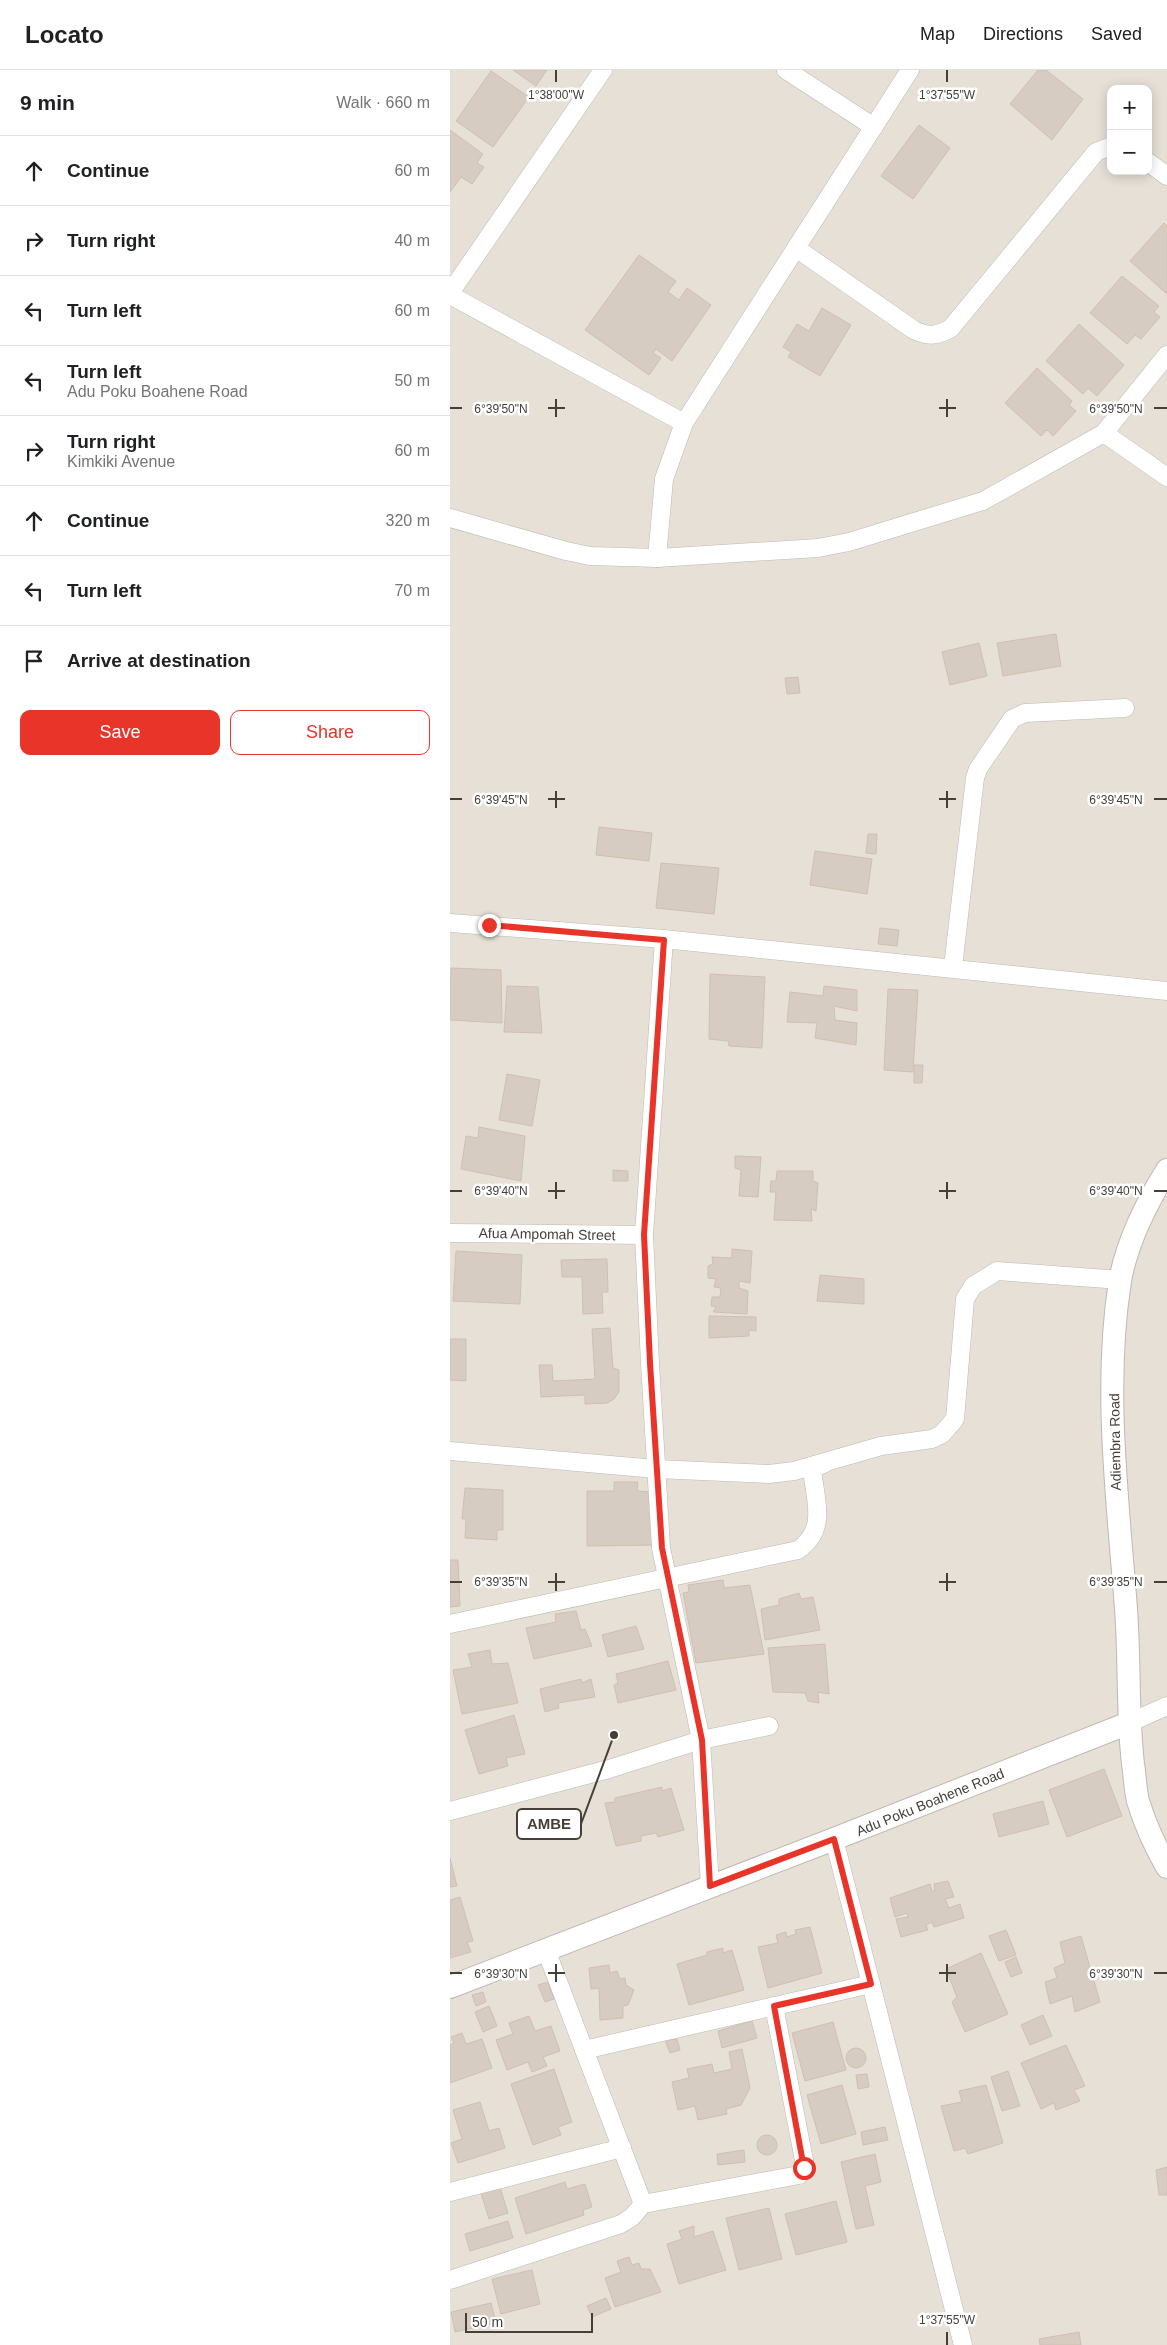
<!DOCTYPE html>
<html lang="en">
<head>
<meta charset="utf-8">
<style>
  :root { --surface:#fff; --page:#f2f2f2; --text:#202124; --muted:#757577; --line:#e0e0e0; --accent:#e9342a }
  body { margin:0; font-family:Arial,sans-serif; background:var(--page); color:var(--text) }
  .controls { position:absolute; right:15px; top:15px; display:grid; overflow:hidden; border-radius:10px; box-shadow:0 2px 12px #0003 }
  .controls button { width:45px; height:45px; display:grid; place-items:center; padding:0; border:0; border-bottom:1px solid var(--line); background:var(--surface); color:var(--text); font:25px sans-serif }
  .scale { position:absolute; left:15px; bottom:12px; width:128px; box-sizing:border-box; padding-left:5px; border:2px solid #463f38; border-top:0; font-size:14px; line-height:18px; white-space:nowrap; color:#463f38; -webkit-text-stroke:4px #fff; paint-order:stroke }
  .stop { position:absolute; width:15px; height:15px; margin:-11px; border:4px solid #e9342a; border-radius:50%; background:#fff }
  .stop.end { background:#e9342a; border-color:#fff; box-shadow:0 1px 5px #0008 }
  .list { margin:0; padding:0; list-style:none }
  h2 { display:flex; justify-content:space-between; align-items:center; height:65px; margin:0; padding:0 20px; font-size:21px }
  h2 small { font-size:16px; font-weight:400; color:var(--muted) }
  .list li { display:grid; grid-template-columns:32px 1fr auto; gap:15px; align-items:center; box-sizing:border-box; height:70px; padding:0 20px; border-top:1px solid var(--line) }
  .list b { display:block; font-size:19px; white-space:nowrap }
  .list p { margin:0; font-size:16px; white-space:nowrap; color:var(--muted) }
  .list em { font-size:16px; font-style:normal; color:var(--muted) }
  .actions { display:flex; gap:10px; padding:15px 20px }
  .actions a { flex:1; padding:11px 0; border:1px solid var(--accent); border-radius:10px; text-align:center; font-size:18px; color:var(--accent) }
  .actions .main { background:var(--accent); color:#fff }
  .icon { flex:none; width:28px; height:28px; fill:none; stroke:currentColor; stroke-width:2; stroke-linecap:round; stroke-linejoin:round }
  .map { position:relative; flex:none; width:717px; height:2275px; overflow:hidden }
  header { display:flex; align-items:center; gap:30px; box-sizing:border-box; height:70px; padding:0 25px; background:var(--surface); border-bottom:1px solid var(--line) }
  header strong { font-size:24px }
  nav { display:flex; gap:28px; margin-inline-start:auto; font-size:18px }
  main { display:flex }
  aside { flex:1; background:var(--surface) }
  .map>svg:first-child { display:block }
  .residential { fill:#e6e0d7; fill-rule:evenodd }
  .building { fill:#d7ccc2; stroke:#cec0b2 }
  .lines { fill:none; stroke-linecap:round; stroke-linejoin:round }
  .minor-casing { stroke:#c1b8af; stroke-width:19 }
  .tertiary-casing { stroke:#c1b8af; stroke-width:24 }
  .minor { stroke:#fff; stroke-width:18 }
  .tertiary { stroke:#fff; stroke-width:22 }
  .route { stroke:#e9342a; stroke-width:6 }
  .ticks { fill:none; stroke:#463f38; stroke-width:2 }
  .labels { text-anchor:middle; stroke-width:5; stroke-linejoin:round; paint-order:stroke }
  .street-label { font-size:14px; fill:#463f38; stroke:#fff }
  .ticks-label { font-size:12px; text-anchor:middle; fill:#463f38; stroke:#fff; stroke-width:5; stroke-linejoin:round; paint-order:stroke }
  .leader { fill:none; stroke:#463f38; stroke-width:2 }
  .callout-dot { fill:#463f38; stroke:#fff; stroke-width:2 }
  .callout { fill:#fff; stroke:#463f38; stroke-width:2 }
  .callout-label { font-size:15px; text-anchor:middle; font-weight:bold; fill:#463f38 }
</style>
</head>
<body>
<header>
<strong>Locato</strong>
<nav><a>Map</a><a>Directions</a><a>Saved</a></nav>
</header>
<main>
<aside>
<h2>9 min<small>Walk · 660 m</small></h2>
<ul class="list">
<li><svg class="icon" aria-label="ahead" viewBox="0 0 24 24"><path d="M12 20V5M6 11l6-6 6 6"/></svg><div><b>Continue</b></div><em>60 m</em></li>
<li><svg class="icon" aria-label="right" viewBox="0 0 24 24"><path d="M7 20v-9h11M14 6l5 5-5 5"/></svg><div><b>Turn right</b></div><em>40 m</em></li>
<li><svg class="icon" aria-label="left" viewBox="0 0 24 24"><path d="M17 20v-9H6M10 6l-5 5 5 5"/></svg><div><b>Turn left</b></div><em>60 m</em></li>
<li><svg class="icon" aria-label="left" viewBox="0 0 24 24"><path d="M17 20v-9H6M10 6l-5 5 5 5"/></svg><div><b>Turn left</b><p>Adu Poku Boahene Road</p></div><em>50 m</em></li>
<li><svg class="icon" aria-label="right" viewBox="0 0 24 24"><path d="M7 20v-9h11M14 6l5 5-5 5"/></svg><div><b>Turn right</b><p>Kimkiki Avenue</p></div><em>60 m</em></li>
<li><svg class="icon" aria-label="ahead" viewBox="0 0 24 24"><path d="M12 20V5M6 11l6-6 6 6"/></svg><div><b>Continue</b></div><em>320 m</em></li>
<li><svg class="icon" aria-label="left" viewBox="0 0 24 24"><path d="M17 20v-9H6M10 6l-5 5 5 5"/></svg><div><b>Turn left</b></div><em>70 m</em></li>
<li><svg class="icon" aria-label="arrive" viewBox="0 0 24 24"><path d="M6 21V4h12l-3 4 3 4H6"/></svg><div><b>Arrive at destination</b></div></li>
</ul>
<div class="actions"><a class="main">Save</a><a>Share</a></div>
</aside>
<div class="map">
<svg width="717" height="2275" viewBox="0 0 717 2275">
  <rect width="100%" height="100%" fill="#f3efe8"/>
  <!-- residential -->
  <path class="residential" d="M0,0H717V2275H0ZM661,19H698V101H661Z"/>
  <!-- building -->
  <g class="building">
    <path d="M63,0H97L86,16Z"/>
    <path d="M588,0H596L633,29L602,70L560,34Z"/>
    <path d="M41,1L79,27L43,77L6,51Z"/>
    <path d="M469,55L500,78L463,129L431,106Z"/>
    <path d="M0,60L33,84L27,93L34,97L22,114L11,107L0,122Z"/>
    <path d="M714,153L717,156V224L680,191Z"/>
    <path d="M189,185L226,211L218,222L229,230L237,218L261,235L222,291L206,279L203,283L211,288L199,305L135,260Z"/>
    <path d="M672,206L709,236L704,242L710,247L691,269L685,265L677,274L640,243Z"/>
    <path d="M372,238L401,255L370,306L338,287L341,282L333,277L347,254L359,261Z"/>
    <path d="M629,254L674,295L647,326L638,318L633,324L596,291Z"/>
    <path d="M587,298L622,331L619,335L626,341L603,366L597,360L591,366L555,333Z"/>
    <path d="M606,564L611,596L553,606L547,573Z"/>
    <path d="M529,573L537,606L500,615L492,582Z"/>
    <path d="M348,607L350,623L337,624L335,608Z"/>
    <path d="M149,757L202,763L199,791L146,785Z"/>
    <path d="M418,764H427L426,784L416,783Z"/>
    <path d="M365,781L422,789L417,824L360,815Z"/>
    <path d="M211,793L269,798L264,844L206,838Z"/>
    <path d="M430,858L449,860L447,876L428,874Z"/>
    <path d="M1,898L51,900L52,953L0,950Z"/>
    <path d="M260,904L315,907L312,978L279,976L278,971L259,969Z"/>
    <path d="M57,916L88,917L92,963L54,962Z"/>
    <path d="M374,916L407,920V941L384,936L385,950L407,953L406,975L365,968L367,953L337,952L340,922L373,926Z"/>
    <path d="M438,919L468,920L463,1002L434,1000Z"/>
    <path d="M464,995H473L472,1013H464Z"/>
    <path d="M57,1004L90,1010L82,1056L49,1050Z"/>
    <path d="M29,1057L75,1066L71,1111L11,1099L16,1066L28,1068Z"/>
    <path d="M285,1086L311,1087L308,1127L289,1126L291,1100L285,1098Z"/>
    <path d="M163,1100L178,1101V1111H163Z"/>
    <path d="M327,1101H363V1111L368,1113L366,1141L361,1139L362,1151L324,1150L326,1122H320L321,1111H326Z"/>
    <path d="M282,1179L302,1181L300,1213L289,1211V1218L298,1221L297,1244L263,1242L266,1237L261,1236L262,1227H270L271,1218L264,1217L266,1209L258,1208V1196L263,1194L262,1187L282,1188Z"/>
    <path d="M6,1181L72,1185L70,1234L3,1231Z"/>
    <path d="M157,1189L158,1222H152L153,1243L133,1244L132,1207H112L111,1190Z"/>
    <path d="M370,1205L414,1209V1234L367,1231Z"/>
    <path d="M259,1246L306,1247V1261L299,1260V1266L259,1268Z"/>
    <path d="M160,1258L163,1298L169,1300V1322L164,1329L157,1333L135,1334V1325L91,1327L89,1295H102L103,1311L145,1309L142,1259Z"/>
    <path d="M0,1269H16V1311L0,1310Z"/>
    <path d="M164,1412H188L187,1421L202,1422L207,1475L137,1476V1421H164Z"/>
    <path d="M15,1418L53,1420V1460H47V1470L15,1468L16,1449H12Z"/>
    <path d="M0,1490H8L10,1536L0,1537Z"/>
    <path d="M273,1510L274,1518L300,1515L314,1584L246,1593L233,1523L239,1522L238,1515Z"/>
    <path d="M349,1523L351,1529L363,1527L370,1560L315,1570L311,1539L329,1535V1529Z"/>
    <path d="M126,1541L131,1560L135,1559L142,1576L84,1589L76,1558L106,1552L105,1544Z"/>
    <path d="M186,1556L194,1579L158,1587L152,1565Z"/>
    <path d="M375,1574L379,1624L368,1622L369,1633L358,1631L355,1623L323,1622L318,1578Z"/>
    <path d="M40,1580L42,1594L58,1593L68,1633L12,1644L3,1600L22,1597L18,1584Z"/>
    <path d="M218,1591L226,1620L168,1633L164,1615L168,1613L166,1604Z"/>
    <path d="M131,1609L132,1613L141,1609L145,1627L108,1633L109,1638L95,1642L90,1619Z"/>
    <path d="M64,1645L75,1684L56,1688L58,1696L29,1704L15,1660Z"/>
    <path d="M654,1699L672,1746L617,1767L599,1720Z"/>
    <path d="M212,1717V1721L221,1718L234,1760L208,1767L206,1763L191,1766V1771L166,1776L155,1733L165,1732V1728Z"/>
    <path d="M593,1731L599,1754L549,1767L543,1744Z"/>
    <path d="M0,1788L7,1816L0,1817Z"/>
    <path d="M498,1811L504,1827L495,1829L499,1838L510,1834L514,1848L484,1857L482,1852L476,1855L478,1860L451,1867L446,1849L458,1847L457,1843L445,1847L440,1828L480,1814L482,1821H485L484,1814Z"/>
    <path d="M10,1827L23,1871L17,1872L21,1882L0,1888V1830Z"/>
    <path d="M360,1857L372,1903L318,1918L308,1877L328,1873L326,1865L336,1862L337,1867L346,1864L345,1860Z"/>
    <path d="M556,1860L566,1885L549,1891L539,1866Z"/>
    <path d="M631,1866L650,1932L625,1942L622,1926L600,1934L595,1912L607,1908L604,1898L615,1893L610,1872Z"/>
    <path d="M273,1878V1883L282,1880L294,1920L239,1935L227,1894L257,1885V1882Z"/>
    <path d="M531,1883L558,1944L515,1962L502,1932L507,1927L496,1899Z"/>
    <path d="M566,1887L572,1903L561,1907L555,1892Z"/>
    <path d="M159,1895L160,1903L167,1901L170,1909L175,1908L176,1915L184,1920L178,1935L173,1936V1948L150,1950L149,1918L141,1919L139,1898Z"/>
    <path d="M98,1912L104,1929L95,1932L88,1915Z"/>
    <path d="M33,1922L36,1932L26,1936L22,1925Z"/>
    <path d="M39,1936L47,1956L33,1962L25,1942Z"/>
    <path d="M593,1945L602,1966L580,1975L571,1955Z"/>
    <path d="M79,1946L85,1961L101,1956L110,1981L93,1987L97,1996L82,2002L78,1992L57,2000L46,1970L63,1964L59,1953Z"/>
    <path d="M302,1951L307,1968L272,1978L268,1961Z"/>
    <path d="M383,1952L396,2000L355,2011L342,1963Z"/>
    <path d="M12,1963L16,1974L32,1969L42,1998L0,2013V1975L4,1973L1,1967Z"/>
    <path d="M227,1969L230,1980L220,1983L215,1970Z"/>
    <path d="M616,1975L635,2016L624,2020L630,2031L606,2040L604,2033L591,2039L571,1993Z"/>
    <circle cx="406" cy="1988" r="10"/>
    <path d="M292,1979L300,2018L291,2035L276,2039L277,2044L248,2050L245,2036L228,2040L222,2012L239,2008L237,1999L262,1994L264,2003L282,1999L279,1982Z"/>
    <path d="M104,1999L122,2052L108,2057L111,2065L83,2075L61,2014Z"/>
    <path d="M558,2001L570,2036L552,2041L541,2007Z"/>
    <path d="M417,2004L419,2017L408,2019L406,2005Z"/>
    <path d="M392,2015L406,2064L371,2074L357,2025Z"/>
    <path d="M536,2015L553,2073L518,2084L515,2078L504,2081L491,2036L512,2032L509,2021Z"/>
    <path d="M30,2032L39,2061L49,2058L55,2078L8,2093L1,2073L12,2069L3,2040Z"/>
    <path d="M435,2057L438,2070L413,2075L411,2062Z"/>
    <circle cx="317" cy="2075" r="10"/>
    <path d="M294,2080L295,2092L268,2095L267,2084Z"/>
    <path d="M425,2084L431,2112L415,2116L424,2155L406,2159L391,2092Z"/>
    <path d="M717,2097V2125H709L706,2100Z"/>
    <path d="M115,2112L117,2119L135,2114L142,2137L133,2140L134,2145L76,2164L65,2128Z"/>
    <path d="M49,2114L58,2143L39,2149L30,2120Z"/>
    <path d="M386,2131L397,2172L346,2185L335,2144Z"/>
    <path d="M319,2138L332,2189L289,2200L276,2148Z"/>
    <path d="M58,2151L63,2168L20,2181L15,2164Z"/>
    <path d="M244,2156V2167L263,2161L276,2200L229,2214L217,2174L232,2169L229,2161Z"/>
    <path d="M179,2187L182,2195L189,2193L191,2199H200L211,2222L165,2237L155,2208L171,2202L167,2191Z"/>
    <path d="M82,2200L90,2234L51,2244L42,2209Z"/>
    <path d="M156,2228L161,2239L142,2247L137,2236Z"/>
    <path d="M41,2233L46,2253L5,2262L1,2242Z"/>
    <path d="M629,2262L631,2275H590L589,2269Z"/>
  </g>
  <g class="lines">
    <defs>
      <g id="minor">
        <path d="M336,0L424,57"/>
        <path d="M698,92L717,106"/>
        <path d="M346,178L464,260C478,267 488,266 501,258L646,82L661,76"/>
        <path d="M0,223L153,0"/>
        <path d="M0,225L234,353"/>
        <path d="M654,363L717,407"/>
        <path d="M0,448L116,481L140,486L207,488L368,478L399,472L533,431L654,363L717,285"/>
        <path d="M207,488L214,409L234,353L460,0"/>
        <path d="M0,853L214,869L717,921"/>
        <path d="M214,869L194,1165L200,1293L211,1478L251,1670L260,1816"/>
        <path d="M503,897L525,708L528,699L562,649L575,643L675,638"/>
        <path d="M0,1163L194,1165"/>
        <path d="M0,1381L206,1399L319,1404L344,1401L431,1376L482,1369L492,1364L505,1349L515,1229L523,1216L547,1201L671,1210"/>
        <path d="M0,1554L348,1480C378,1459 365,1430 362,1399L375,1393"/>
        <path d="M679,1653L717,1636"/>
        <path d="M0,1741L159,1699L251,1670L319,1656"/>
        <path d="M384,1769L513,2275"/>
        <path d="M96,1880L193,2134"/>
        <path d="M134,1980L421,1914"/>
        <path d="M0,2122L172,2078"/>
        <path d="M0,2210L171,2154L182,2147L193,2134L349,2105L354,2098V2090L324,1936"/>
      </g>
      <g id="tertiary">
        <path d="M717,1100C696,1134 677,1171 670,1211C653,1319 668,1431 676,1539C680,1591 677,1642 683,1694C685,1706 685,1719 688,1731C695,1754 705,1776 717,1797"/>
        <path d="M0,1917L384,1769L679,1653"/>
      </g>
    </defs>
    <!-- minor casing -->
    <use href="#minor" class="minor-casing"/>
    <!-- tertiary casing -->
    <use href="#tertiary" class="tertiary-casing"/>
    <!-- minor -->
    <use href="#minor" class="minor"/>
    <!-- tertiary -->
    <use href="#tertiary" class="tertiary"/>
  </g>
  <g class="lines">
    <!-- route -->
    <path class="route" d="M39,855L214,870L194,1165L200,1293L212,1478L252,1670L260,1816L384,1769L421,1914L324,1936L354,2098"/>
  </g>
  <!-- ticks -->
  <path class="ticks" d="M106,0V12M497,0V12M106,329V347M497,329V347M0,338H12M98,338H115M489,338H506M704,338H717M106,721V738M497,721V738M0,729H12M98,729H115M489,729H506M704,729H717M106,1112V1129M497,1112V1129M0,1121H12M98,1121H115M489,1121H506M704,1121H717M106,1503V1521M497,1503V1521M0,1512H12M98,1512H115M489,1512H506M704,1512H717M106,1894V1912M497,1894V1912M0,1903H12M98,1903H115M489,1903H506M704,1903H717M497,2262V2275"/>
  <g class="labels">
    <!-- street labels -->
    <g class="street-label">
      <text transform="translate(97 1164) rotate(1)" y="5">Afua Ampomah Street</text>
      <text transform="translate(665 1372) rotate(-91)" y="5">Adiembra Road</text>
      <text transform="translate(480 1732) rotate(-22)" y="5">Adu Poku Boahene Road</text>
    </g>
  </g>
  <g class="ticks-label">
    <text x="106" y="29">1°38'00"W</text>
    <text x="497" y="29">1°37'55"W</text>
    <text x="51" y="343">6°39'50"N</text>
    <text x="666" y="343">6°39'50"N</text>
    <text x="51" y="734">6°39'45"N</text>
    <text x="666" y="734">6°39'45"N</text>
    <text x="51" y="1125">6°39'40"N</text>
    <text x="666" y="1125">6°39'40"N</text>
    <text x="51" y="1516">6°39'35"N</text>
    <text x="666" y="1516">6°39'35"N</text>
    <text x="51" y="1908">6°39'30"N</text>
    <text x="666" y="1908">6°39'30"N</text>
    <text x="497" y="2254">1°37'55"W</text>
  </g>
  <!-- callouts -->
  <path class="leader" d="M164 1665L131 1754"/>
  <circle class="callout-dot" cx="164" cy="1665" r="5"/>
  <rect class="callout" x="67" y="1739" width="64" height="30" rx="5"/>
  <g class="callout-label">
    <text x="99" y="1759">AMBE</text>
  </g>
</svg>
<div class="controls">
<button>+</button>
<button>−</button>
</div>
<div class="scale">50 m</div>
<div class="stop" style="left:354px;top:2098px"></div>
<div class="stop end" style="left:39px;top:855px"></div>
</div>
</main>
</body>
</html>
